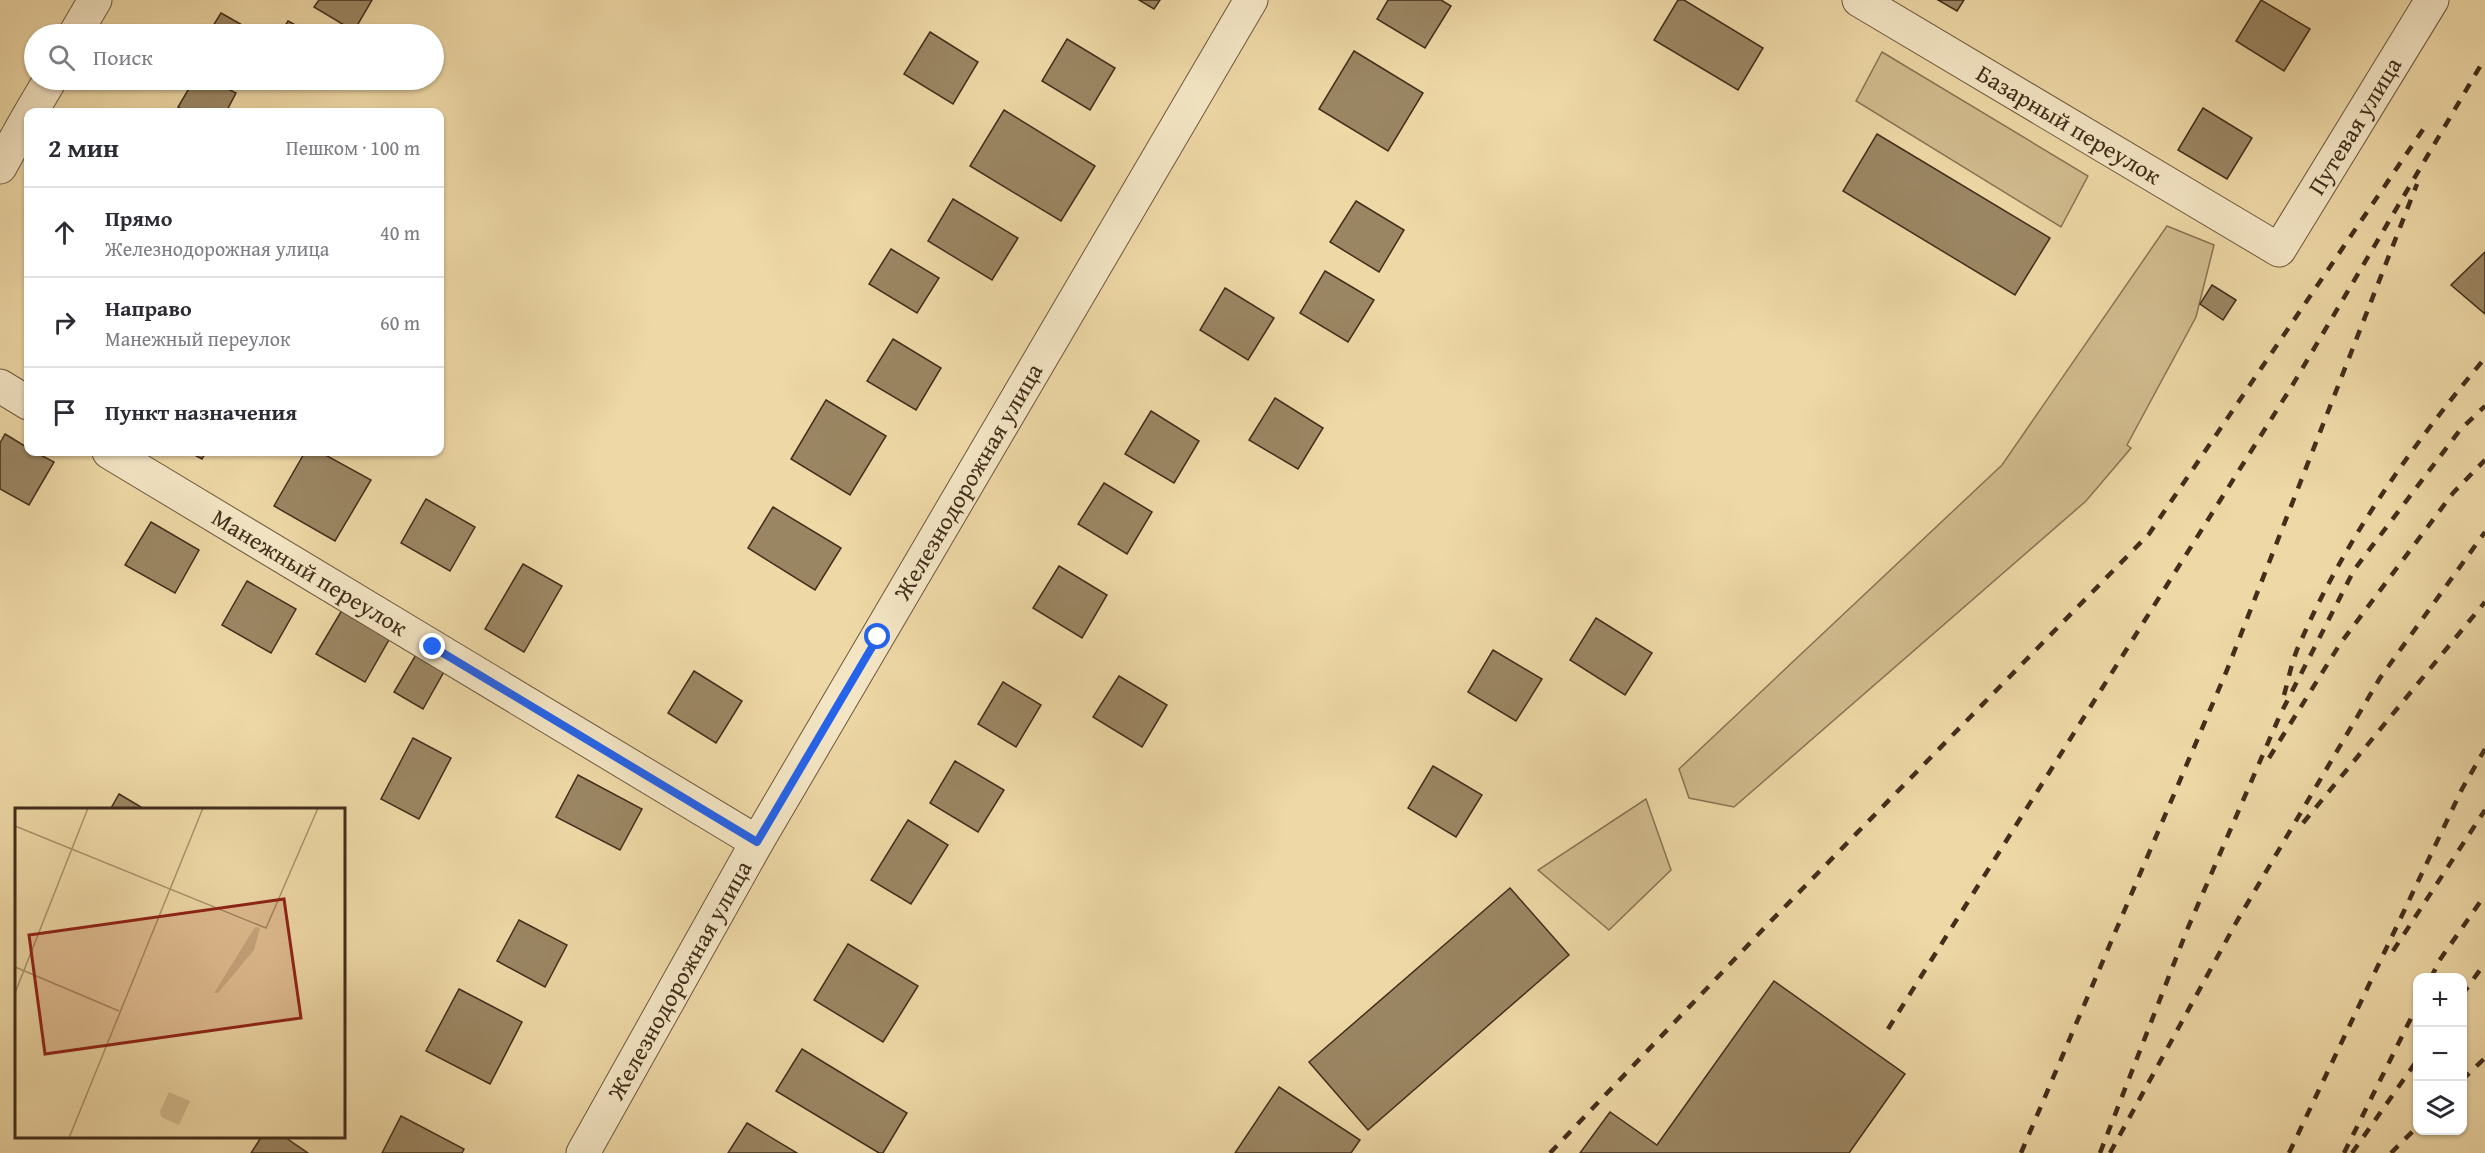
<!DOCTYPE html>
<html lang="ru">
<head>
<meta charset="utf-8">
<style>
  :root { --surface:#fff; --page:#f7f7f7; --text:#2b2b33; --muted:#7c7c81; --line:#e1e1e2 }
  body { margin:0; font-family:"Gentium Book Plus",serif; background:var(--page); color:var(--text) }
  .controls { position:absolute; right:18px; bottom:18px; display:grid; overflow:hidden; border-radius:12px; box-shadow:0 2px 4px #0004 }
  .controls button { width:54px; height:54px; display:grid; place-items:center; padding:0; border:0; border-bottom:2px solid var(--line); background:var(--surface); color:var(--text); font:30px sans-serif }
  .stop { position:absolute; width:18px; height:18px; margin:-14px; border:4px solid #2563eb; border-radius:50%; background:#fff }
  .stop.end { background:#2563eb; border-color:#fff; box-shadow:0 2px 6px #0008 }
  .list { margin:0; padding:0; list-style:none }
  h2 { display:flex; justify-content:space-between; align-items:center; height:78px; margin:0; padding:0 24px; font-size:26px }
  h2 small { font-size:20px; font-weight:400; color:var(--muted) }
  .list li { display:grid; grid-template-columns:39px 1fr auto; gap:18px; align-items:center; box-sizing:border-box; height:90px; padding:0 24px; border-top:2px solid var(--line) }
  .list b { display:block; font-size:22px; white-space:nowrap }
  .list p { margin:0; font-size:20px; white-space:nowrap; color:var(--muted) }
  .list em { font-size:20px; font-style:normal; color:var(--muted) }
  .icon { flex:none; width:33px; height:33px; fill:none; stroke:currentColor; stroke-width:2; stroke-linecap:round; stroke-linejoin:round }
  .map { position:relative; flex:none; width:2485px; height:1153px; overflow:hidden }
  .search { position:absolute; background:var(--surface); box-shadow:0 2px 4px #0004; left:24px; top:24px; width:420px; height:66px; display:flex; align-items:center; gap:15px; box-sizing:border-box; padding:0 21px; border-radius:33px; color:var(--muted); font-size:22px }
  .panel { position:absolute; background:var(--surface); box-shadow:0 2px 4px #0004; left:24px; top:108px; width:420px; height:348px; border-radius:12px }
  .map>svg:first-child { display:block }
  .green { fill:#d1bb8e; stroke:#8a7454; stroke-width:1.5 }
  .building { fill:#9b8663; stroke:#422e1b; stroke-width:1.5 }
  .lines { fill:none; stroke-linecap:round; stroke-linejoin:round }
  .street-casing { stroke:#6d583e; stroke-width:35 }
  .street { stroke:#f4e6c5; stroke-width:33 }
  .rail { stroke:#422e1b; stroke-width:4.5; stroke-dasharray:10 10; stroke-linecap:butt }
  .route { stroke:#2563eb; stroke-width:8 }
  .labels { text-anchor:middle; stroke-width:4.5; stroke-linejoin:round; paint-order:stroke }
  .street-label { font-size:24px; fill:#422e1b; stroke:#f4e6c5 }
  .inset-road { fill:none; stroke:#a9946e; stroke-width:1.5 }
  .view { fill:#8f2418; fill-opacity:0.15; stroke:#8f2418; stroke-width:3 }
  .inset-edge { fill:none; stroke:#422e1b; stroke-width:3 }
</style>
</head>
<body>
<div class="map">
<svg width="2485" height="1153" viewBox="0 0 2485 1153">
  <rect width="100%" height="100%" fill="#eed8a6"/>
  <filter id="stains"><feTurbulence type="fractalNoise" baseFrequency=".00333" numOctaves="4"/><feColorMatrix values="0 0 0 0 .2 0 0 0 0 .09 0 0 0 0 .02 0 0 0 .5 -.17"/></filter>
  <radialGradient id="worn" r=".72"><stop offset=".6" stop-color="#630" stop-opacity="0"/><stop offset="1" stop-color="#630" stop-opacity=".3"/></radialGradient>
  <!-- green -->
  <g class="green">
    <path d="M1882,52L2088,176L2061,227L1856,101Z"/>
    <path d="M2167,226L2214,245L2196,317L2127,445L2131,448L2086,501L1734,807L1689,798L1679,769L2002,465Z"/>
    <path d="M1646,799L1671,870L1609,930L1538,870Z"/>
  </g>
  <!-- building -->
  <g class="building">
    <path d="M319,0H372L354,31L314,7Z"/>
    <path d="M1139,0H1160L1154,9Z"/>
    <path d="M1388,0H1441L1451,6L1425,48L1377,19Z"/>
    <path d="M1678,0H1684L1763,48L1738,90L1654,40Z"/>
    <path d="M1938,0H1964L1957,11Z"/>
    <path d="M2261,0L2310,29L2284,71L2236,41Z"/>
    <path d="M221,13L258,34H208Z"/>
    <path d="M288,21L312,34H280Z"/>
    <path d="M930,32L978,62L953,104L904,74Z"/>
    <path d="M1067,39L1115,68L1090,110L1042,81Z"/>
    <path d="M1354,51L1423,93L1388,151L1319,109Z"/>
    <path d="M194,80H211L236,93L226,112H187L178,107Z"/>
    <path d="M2203,108L2252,138L2227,179L2178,150Z"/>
    <path d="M1004,110L1095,166L1061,221L970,166Z"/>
    <path d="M1877,134L2050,238L2015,295L1843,191Z"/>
    <path d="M953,199L1018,238L992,280L928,241Z"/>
    <path d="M1356,201L1404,230L1379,272L1330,242Z"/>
    <path d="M891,249L939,278L917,313L869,284Z"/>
    <path d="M2485,252V314L2451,285Z"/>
    <path d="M1325,271L1374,300L1348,342L1300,313Z"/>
    <path d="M2212,285L2236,300L2223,320L2200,304Z"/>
    <path d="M1225,288L1274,318L1248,360L1200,330Z"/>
    <path d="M893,339L941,368L916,410L867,381Z"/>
    <path d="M1275,398L1323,428L1298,469L1249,440Z"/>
    <path d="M826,400L886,436L850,495L791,459Z"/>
    <path d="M1151,411L1199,441L1174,483L1125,454Z"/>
    <path d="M5,434L28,448V452H35L54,462L29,505L0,489V443Z"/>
    <path d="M189,452H206L202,459Z"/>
    <path d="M305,452H320L371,480L335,541L274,506Z"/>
    <path d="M1104,483L1152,512L1127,554L1078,524Z"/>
    <path d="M426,499L475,527L450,571L401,543Z"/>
    <path d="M773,507L841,548L815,590L748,548Z"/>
    <path d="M151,522L199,550L175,593L125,565Z"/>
    <path d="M523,564L562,586L524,652L485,629Z"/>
    <path d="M1059,566L1107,595L1082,638L1033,608Z"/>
    <path d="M247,581L296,609L271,653L222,625Z"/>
    <path d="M342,610L390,638L365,682L316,654Z"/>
    <path d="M1596,618L1652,653L1625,695L1570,660Z"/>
    <path d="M1493,650L1542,679L1516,721L1468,692Z"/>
    <path d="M417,653L445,670L423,709L394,692Z"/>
    <path d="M694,671L742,701L716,743L668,713Z"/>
    <path d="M1119,676L1167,705L1142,747L1093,717Z"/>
    <path d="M1003,682L1041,705L1016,747L978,724Z"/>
    <path d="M413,738L451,758L419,819L381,799Z"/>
    <path d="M955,761L1004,790L978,832L930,803Z"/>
    <path d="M1433,766L1482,795L1456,837L1408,808Z"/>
    <path d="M578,775L642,809L620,850L556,817Z"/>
    <path d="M119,794L146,810H110Z"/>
    <path d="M908,820L948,845L911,904L871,880Z"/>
    <path d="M1510,888L1569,955L1368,1130L1309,1062Z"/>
    <path d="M519,920L567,945L545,987L497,961Z"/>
    <path d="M848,944L918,986L883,1042L814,1000Z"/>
    <path d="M1774,981L1905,1074L1849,1153H1580L1610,1112L1657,1145Z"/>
    <path d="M459,989L522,1022L490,1084L426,1051Z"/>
    <path d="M802,1049L907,1113L883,1153H879L776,1091Z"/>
    <path d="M1279,1087L1360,1140L1351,1153H1235Z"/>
    <path d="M401,1116L464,1149L462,1153H382Z"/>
    <path d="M747,1123L797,1153H728Z"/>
    <path d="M262,1136H283L308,1153H251Z"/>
  </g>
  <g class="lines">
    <defs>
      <g id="street">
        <path id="s1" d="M1859,0L2279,250L2432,0"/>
        <path d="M75,34L95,0"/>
        <path d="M31,112L50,80"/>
        <path d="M0,167L28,117"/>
        <path d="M0,386L28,403"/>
        <path id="s2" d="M109,452L757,842"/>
        <path id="s3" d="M583,1153L757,842L1251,0"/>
      </g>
    </defs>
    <!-- street casing -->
    <use href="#street" class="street-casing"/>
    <!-- street -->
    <use href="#street" class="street"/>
    <!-- rail -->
    <g class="rail">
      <path d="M2284,695C2289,678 2292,659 2300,643C2345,539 2413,444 2485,358"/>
      <path d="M2269,758L2340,644L2453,493L2485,460"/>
      <path d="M2303,823L2485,602"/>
      <path d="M2393,951L2485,810"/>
      <path d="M2431,978L2439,961L2485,895"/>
      <path d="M2462,995L2485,963"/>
      <path d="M1888,1029L2292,386L2485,58"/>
      <path d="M2462,1080L2485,1058"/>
      <path d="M1550,1153L1770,922L2149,534L2426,125"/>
      <path d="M2021,1153L2227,670L2417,184"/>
      <path d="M2100,1153L2187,930L2280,715L2354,570L2460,430L2485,406"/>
      <path d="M2110,1153L2237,921L2380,678L2485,532"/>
      <path d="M2289,1153L2462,789L2485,749"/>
      <path d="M2344,1153L2418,1004"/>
      <path d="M2352,1153L2418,1059"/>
      <path d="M2391,1153L2418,1126"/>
    </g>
  </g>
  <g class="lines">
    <!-- route -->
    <path class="route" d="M433,647L757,842L878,637"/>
  </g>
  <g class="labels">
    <!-- street labels -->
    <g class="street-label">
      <text dy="8" stroke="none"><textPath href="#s1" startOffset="244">Базарный переулок</textPath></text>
      <text dy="8" stroke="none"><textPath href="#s1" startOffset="634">Путевая улица</textPath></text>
      <text dy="8" stroke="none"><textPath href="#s3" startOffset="774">Железнодорожная улица</textPath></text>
      <text dy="8" stroke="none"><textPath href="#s2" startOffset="234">Манежный переулок</textPath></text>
      <text dy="8" stroke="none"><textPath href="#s3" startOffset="198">Железнодорожная улица</textPath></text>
    </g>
  </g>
  <!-- overview -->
  <g transform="translate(15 808)">
    <rect width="330" height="330" fill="#eed8a6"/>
    <path d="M240,119L245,120L239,142L203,185H199ZM154,284L175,293L164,317L146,309L145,303Z" fill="#d1bb8e"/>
    <path class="inset-road" d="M0,18L251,120L303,0M0,159L104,203M0,185L73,0M54,330L188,0"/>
    <path class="view" d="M269,91L286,210L30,246L14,127Z"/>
    <rect width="330" height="330" class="inset-edge"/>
  </g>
  <rect width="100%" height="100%" filter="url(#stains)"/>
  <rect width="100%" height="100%" fill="url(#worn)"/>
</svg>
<div class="controls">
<button>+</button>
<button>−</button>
<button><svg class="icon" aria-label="layers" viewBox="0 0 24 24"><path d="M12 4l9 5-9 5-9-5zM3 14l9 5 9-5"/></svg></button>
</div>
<div class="stop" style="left:878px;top:637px"></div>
<div class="stop end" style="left:433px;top:647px"></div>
<div class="search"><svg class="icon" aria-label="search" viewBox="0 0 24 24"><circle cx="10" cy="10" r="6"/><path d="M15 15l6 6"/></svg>Поиск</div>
<section class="panel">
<h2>2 мин<small>Пешком · 100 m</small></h2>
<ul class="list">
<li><svg class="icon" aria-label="ahead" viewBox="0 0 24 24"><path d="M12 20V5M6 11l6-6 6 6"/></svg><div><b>Прямо</b><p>Железнодорожная улица</p></div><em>40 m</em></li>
<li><svg class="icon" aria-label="right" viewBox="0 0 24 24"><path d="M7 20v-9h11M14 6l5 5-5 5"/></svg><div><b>Направо</b><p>Манежный переулок</p></div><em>60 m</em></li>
<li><svg class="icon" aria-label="arrive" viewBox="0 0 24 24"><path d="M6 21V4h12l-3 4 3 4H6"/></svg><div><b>Пункт назначения</b></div></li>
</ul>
</section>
</div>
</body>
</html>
